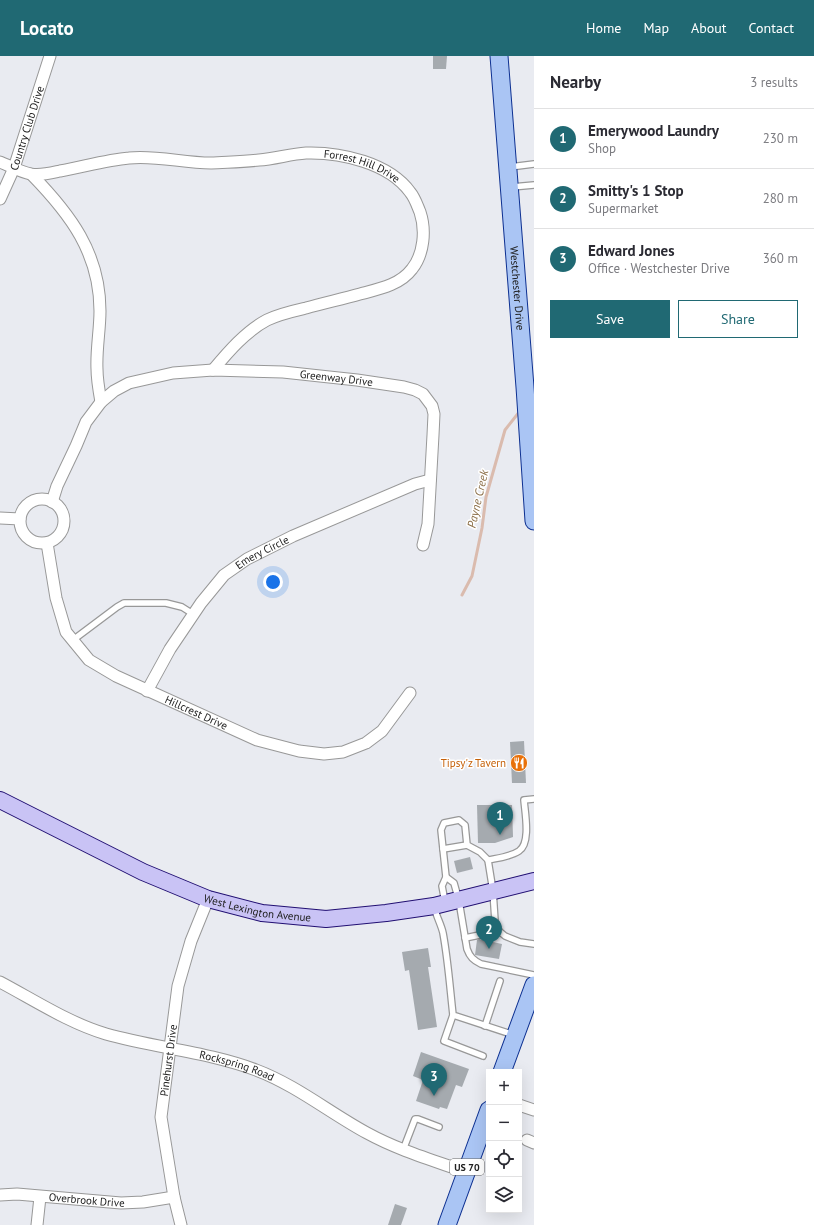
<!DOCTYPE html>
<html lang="en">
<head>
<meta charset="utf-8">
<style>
  :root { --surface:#fff; --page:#f7f7f7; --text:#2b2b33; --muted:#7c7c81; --line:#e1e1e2; --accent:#206973 }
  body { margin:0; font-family:"PT Sans",sans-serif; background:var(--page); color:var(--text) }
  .controls { position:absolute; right:12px; bottom:12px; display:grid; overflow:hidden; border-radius:0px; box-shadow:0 4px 16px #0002 }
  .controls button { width:36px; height:36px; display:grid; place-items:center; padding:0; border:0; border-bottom:1px solid var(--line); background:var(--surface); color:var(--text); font:20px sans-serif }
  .you { position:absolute; left:273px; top:526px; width:14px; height:14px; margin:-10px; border:3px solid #fff; border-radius:50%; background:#1a73e8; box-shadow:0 0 0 6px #1a73e833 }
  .badge { display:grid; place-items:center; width:26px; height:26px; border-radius:50%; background:var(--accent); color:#fff; font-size:13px; font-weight:700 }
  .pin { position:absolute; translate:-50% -33px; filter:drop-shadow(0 1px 2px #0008) }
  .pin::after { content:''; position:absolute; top:21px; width:14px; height:12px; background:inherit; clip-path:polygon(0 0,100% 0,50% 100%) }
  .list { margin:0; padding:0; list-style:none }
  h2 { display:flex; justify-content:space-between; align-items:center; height:52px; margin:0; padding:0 16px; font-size:17px }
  h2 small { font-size:13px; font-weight:400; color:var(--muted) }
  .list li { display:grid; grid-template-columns:26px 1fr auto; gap:12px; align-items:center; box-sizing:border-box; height:60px; padding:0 16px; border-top:1px solid var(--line) }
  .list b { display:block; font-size:15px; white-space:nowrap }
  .list p { margin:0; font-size:13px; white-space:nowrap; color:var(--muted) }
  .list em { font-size:13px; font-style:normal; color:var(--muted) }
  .actions { display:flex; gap:8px; padding:12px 16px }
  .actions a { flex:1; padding:9px 0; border:1px solid var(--accent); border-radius:0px; text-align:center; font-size:14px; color:var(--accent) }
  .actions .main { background:var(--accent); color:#fff }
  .icon { flex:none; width:22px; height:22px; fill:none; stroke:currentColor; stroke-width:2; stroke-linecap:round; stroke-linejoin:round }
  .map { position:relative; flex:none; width:534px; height:1169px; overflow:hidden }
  header { display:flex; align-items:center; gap:24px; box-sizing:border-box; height:56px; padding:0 20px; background:var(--accent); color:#fff }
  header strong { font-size:19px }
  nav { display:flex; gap:22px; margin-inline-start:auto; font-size:14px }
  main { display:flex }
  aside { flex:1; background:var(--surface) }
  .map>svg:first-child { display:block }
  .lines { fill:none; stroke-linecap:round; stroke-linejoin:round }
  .stream { stroke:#dabbae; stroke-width:3 }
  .building { fill:#a5aaaf }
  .lane-casing { stroke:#989898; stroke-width:8 }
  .street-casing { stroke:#989898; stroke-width:13 }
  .secondary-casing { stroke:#210f72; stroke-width:18 }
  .primary-casing { stroke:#0d3091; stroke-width:19 }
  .lane { stroke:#fff; stroke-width:5.5 }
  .street { stroke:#fff; stroke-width:11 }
  .secondary { stroke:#c9c3f5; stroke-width:16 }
  .primary { stroke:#aac5f4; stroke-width:17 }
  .labels { text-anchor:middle; stroke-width:3; stroke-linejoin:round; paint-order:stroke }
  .shield { fill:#fff; stroke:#646464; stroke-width:1 }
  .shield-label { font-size:10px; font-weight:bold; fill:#212121 }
  .street-label { font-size:11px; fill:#212121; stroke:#fff }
  .food-label { font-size:11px; fill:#c56008; stroke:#fff; text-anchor:end }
  .water-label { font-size:12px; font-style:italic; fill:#8b6e47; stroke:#fff }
</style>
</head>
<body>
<header>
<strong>Locato</strong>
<nav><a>Home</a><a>Map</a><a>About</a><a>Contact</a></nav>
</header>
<main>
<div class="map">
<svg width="534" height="1169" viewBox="0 0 534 1169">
  <rect width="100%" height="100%" fill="#e9ebf1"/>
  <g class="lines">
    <!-- stream -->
    <path class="stream" d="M462,539L472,520L482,472L486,441L505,374L520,355"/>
  </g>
  <!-- building -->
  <g class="building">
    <path d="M433,0H447L446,13H433Z"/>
    <path d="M524,685L526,727H512L510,686Z"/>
    <path d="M477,749H512L513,781L495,787H478Z"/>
    <path d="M470,801L473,813L457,817L454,805Z"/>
    <path d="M479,883L502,888L499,903L475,899L477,884Z"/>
    <path d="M428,892L431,911H428L437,971L418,974L409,914L405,915L402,896Z"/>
    <path d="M421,996L469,1013L462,1031L456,1029L447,1053L440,1051L439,1053L416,1045L423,1024L413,1020Z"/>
    <path d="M395,1148L407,1152L401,1169H388Z"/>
  </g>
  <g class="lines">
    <defs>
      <g id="lane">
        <path d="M510,111L534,108"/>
        <path d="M512,131L534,129"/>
        <path d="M73,584L117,551L124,547H166L182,551L193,558"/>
        <path d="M534,743L524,744C525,757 531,787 519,795C510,801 498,802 488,804L493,835L495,865L499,875L505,880L520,886L534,888"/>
        <path d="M443,793L467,789"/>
        <path d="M446,821L441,774L444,767L459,764L465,769L467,789L480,796L488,804"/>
        <path d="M445,846L442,830L446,821L454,827L459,845L467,893C470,901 473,904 481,908L534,919"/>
        <path d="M434,850C436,860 441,868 443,877C448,904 450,932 453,959L514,979"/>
        <path d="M465,882L499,875"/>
        <path d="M453,959L444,985L483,1000"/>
        <path d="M485,970L500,925"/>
        <path d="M403,1094L415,1063H418L439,1071"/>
      </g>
      <g id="street">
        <path id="s1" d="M0,106C10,110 20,116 31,118C40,120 51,117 60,115C83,111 106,104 129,102C156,99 183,107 211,107C226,106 243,106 259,104C275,103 290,98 306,97C341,96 389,107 410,136C415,142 417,149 420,156C426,174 424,198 412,213C400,229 379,233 360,238C342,243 324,247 306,252C293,255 279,258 267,264C246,275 228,296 213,314"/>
        <path d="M32,119C70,158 100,197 100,255C100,274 96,294 97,313C97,324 99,335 101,346"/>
        <path id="s2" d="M0,143L14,112L50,0"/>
        <circle cx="42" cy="465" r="22"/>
        <path id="s3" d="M52,446L57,430L76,390L86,366L101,346L114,335L129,327L173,317L213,314L283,316L357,324L404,331L415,334L423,338L432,350L434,358L433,379L428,468L423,489"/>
        <path d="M0,462L20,463"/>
        <path id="s4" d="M47,487L56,542L66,576L89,604L116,620L257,684L299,695L324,698L343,696L366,687L382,675L410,637"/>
        <path id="s5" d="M147,635L170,593L201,547L224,519L247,503L293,480L415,428L430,424"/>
        <path id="s6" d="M0,926C34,944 69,967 106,978C156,992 208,996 256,1014C296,1029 330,1057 367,1077C398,1094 432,1104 466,1116"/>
        <path d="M519,1049L534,1054"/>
        <path d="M527,1084L534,1087"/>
        <path id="s7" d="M0,1139L17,1138L121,1147L143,1146L174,1141"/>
        <path d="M37,1169L40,1141"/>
        <path id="s8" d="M181,1169L174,1141L161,1061L178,930L191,885L208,843"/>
      </g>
      <g id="secondary">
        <path id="s9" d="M0,744L143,816L208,843L262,857L326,863L386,857L434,850L534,825"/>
      </g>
      <g id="primary">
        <path id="s10" d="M499,0L525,331L534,465"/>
        <path d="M502,1016L534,929"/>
        <path d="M447,1169L489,1054"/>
      </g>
    </defs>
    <!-- lane casing -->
    <use href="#lane" class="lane-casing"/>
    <!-- street casing -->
    <use href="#street" class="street-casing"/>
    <!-- secondary casing -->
    <use href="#secondary" class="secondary-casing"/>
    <!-- primary casing -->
    <use href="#primary" class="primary-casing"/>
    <!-- lane -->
    <use href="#lane" class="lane"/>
    <!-- street -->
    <use href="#street" class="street"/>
    <!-- secondary -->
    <use href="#secondary" class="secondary"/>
    <!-- primary -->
    <use href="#primary" class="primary"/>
  </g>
  <!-- icons -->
  <defs>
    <symbol id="restaurant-disc" viewBox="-11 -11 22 22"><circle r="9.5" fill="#e8710a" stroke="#fff"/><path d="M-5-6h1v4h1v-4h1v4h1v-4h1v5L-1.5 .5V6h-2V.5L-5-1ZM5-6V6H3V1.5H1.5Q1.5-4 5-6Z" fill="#fff"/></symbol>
  </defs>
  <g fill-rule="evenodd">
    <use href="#restaurant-disc" x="509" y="697" width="20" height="20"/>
  </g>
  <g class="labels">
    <!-- shield labels -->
    <rect class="shield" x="450" y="1103" width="34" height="16" rx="3"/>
    <g class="shield-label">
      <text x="467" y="1115">US 70</text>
    </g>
    <!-- street labels -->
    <g class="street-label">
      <text dy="4" stroke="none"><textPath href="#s2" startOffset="76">Country Club Drive</textPath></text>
      <text dy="4" stroke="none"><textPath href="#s1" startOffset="369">Forrest Hill Drive</textPath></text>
      <text dy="4" stroke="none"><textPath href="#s10" startOffset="233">Westchester Drive</textPath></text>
      <text dy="4" stroke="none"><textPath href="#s3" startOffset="355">Greenway Drive</textPath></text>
      <text dy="4" stroke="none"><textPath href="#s5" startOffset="184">Emery Circle</textPath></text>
      <text dy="4" stroke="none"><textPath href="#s4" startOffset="247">Hillcrest Drive</textPath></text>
      <text dy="4" stroke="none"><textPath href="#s9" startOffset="281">West Lexington Avenue</textPath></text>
      <text dy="4" stroke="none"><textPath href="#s8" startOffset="167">Pinehurst Drive</textPath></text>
      <text dy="4" stroke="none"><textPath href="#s6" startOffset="253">Rockspring Road</textPath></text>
      <text dy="4" stroke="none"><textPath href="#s7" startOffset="87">Overbrook Drive</textPath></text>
    </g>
    <!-- food labels -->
    <g class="food-label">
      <text x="506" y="711">Tipsy'z Tavern</text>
    </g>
    <!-- water labels -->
    <g class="water-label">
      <text transform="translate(478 443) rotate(-77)" y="4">Payne Creek</text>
    </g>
  </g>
</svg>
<div class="controls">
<button>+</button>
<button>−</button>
<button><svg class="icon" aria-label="locate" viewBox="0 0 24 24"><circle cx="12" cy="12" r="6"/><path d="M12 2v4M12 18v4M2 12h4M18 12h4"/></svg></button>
<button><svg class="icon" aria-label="layers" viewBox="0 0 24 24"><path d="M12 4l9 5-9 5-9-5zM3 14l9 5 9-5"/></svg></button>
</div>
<div class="you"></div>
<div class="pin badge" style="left:500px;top:779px">1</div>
<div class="pin badge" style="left:489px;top:893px">2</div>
<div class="pin badge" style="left:434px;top:1040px">3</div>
</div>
<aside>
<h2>Nearby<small>3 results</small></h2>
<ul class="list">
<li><span class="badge">1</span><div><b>Emerywood Laundry</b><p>Shop</p></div><em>230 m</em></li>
<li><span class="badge">2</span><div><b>Smitty's 1 Stop</b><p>Supermarket</p></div><em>280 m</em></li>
<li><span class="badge">3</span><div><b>Edward Jones</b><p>Office · Westchester Drive</p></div><em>360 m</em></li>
</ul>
<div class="actions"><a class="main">Save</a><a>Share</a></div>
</aside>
</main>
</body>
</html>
